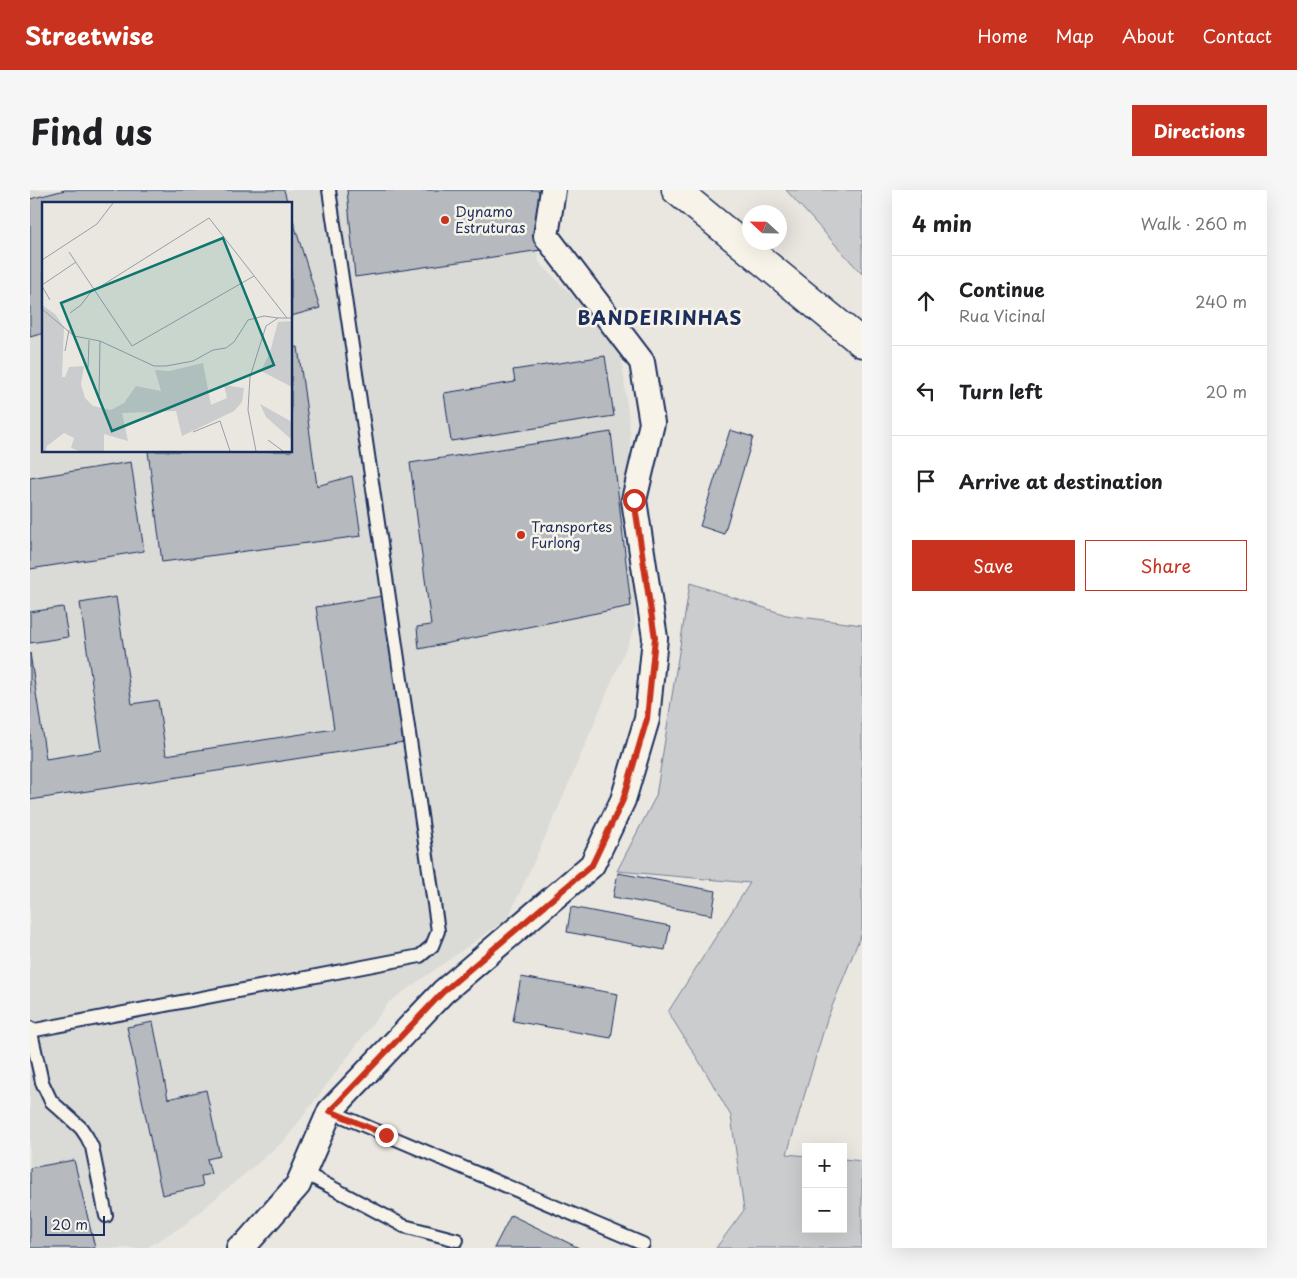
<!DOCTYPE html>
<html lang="en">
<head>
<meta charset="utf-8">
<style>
  :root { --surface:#fff; --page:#f6f6f6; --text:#202124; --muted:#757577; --line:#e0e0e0; --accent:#c8321e }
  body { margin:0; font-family:"Playpen Sans",sans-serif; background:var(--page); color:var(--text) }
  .controls { position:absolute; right:15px; bottom:15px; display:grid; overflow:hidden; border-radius:0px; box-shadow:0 5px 20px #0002 }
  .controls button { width:45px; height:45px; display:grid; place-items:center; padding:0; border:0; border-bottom:1px solid var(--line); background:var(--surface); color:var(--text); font:25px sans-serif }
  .compass { position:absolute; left:712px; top:15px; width:45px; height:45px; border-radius:50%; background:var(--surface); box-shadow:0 5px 20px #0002; rotate:292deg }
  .scale { position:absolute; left:15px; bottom:12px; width:60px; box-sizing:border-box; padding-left:5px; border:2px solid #1b2f5e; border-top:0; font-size:14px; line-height:18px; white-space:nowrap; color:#1b2f5e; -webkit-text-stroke:4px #f7f3e8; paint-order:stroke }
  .stop { position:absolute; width:15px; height:15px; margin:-11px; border:4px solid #c8321e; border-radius:50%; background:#fff }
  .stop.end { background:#c8321e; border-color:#fff; box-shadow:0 1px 5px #0008 }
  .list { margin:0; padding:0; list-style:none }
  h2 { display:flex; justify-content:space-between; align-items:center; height:65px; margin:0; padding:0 20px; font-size:21px }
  h2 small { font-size:16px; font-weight:400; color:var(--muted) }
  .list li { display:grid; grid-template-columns:32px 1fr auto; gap:15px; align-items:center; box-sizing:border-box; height:90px; padding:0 20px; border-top:1px solid var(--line) }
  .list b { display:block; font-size:19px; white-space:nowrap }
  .list p { margin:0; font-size:16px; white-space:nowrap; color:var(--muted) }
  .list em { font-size:16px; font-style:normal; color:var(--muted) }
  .actions { display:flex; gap:10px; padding:15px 20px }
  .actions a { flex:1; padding:11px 0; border:1px solid var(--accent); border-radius:0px; text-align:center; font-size:18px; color:var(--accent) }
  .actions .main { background:var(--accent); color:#fff }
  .icon { flex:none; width:28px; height:28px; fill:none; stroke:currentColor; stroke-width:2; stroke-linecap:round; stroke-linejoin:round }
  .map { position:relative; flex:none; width:832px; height:1058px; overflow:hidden; border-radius:0px }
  header { display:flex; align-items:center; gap:30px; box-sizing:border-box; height:70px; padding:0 25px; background:var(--accent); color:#fff }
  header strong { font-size:24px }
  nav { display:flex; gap:28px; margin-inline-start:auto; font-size:18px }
  .intro { display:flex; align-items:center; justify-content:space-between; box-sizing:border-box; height:120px; padding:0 30px }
  h1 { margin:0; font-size:35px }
  .button { padding:12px 22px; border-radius:0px; background:var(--accent); color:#fff; font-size:18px; font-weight:700 }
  main { display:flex; gap:30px; padding:0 30px }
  aside { flex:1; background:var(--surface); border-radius:0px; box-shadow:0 5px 20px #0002 }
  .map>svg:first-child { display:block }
  .built { fill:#dadad6; fill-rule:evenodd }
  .green { fill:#cbcccd; stroke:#737e96 }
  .building { fill:#b6babf; stroke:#1b2f5e }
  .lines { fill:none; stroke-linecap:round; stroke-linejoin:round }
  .service-casing { stroke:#1b2f5e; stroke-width:16 }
  .minor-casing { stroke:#1b2f5e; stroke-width:28 }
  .tertiary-casing { stroke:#1b2f5e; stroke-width:31 }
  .service { stroke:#f7f3e8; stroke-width:12 }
  .minor { stroke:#f7f3e8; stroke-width:24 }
  .tertiary { stroke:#f7f3e8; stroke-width:28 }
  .route { stroke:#c8321e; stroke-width:6 }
  .poi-dot { fill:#c8321e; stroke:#f7f3e8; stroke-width:2 }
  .labels { text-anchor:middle; stroke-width:5; stroke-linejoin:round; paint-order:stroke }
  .poi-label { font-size:14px; fill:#1b2f5e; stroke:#f7f3e8; text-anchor:start }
  .district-label { font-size:19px; font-weight:bold; letter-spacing:1px; fill:#1b2f5e; stroke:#f7f3e8 }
  .inset-road { fill:none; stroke:#979dac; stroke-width:1 }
  .view { fill:#0f766e; fill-opacity:0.15; stroke:#0f766e; stroke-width:2.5 }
  .inset-edge { fill:none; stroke:#1b2f5e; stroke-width:2.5 }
</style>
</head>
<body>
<header>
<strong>Streetwise</strong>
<nav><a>Home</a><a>Map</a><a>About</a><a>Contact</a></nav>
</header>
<div class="intro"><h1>Find us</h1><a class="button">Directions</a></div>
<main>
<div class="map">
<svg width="832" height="1058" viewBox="0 0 832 1058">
  <rect width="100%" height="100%" fill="#eae7e0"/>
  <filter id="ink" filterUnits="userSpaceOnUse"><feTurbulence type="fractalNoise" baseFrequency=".02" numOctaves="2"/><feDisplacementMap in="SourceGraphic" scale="10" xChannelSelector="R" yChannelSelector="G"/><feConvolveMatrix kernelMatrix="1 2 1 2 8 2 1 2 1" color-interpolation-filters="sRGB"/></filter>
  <g filter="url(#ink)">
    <!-- built -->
    <path class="built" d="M0,0H500L509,72L590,154L600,241L605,437L527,621L478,728L359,812L255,950L154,1035L116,1058H0ZM14,14H261V261H14Z"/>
    <!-- green -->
    <g class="green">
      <path d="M756,0H832V84Z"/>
      <path d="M660,393L756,425L832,435V742L797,829L757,964L776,966V1039H813V969L832,971V1058H686L714,1020L701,926L674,879L638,822L720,693L587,681L626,606Z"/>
    </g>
    <!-- building -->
    <g class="building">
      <path d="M35,0H254L258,14H14V143L0,147V9Z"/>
      <path d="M317,0H509L511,60L325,87Z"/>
      <path d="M261,24L290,118L261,126Z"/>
      <path d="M268,157L287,296L322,286L331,346L132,372L118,261H261V158Z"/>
      <path d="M575,166L584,226L421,251L414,203L485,192L483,180Z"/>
      <path d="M700,240L723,247L694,344L670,336Z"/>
      <path d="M581,242L601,416L389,459L387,437L401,435L380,273Z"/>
      <path d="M101,272L114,361L0,379V288Z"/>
      <path d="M352,406L374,552L0,610V463L16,569L72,560L50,413L86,407L102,514L128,510L136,565L304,539L286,417Z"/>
      <path d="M33,417L38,447L0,453V422Z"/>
      <path d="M588,683L686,701L682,725L583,707Z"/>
      <path d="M541,717L640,736L635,760L537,742Z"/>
      <path d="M491,787L588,804L581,848L483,831Z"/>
      <path d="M123,832L138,909L176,900L190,966L177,969L181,984L171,986L173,996L132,1005L97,837Z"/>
      <path d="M44,970L65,1058H0V978Z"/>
      <path d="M481,1025L549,1058H464Z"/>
    </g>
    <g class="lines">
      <defs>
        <g id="service">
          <path d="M0,838L12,892L21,911L51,938L57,947L62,957L76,1026"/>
          <path d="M0,841L390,766L402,756L408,741L299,0"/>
          <path d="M300,921L613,1054"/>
          <path d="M273,982L374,1036L427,1050"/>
        </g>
        <path id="minor" d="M209,1058L214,1056L268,995L300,921L413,802L562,675L593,610L617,529L625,448L604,310L622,233L612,172L516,46L523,0"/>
        <path id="tertiary" d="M646,0L832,153"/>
      </defs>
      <!-- service casing -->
      <use href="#service" class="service-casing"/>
      <!-- minor casing -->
      <use href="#minor" class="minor-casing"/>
      <!-- tertiary casing -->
      <use href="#tertiary" class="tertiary-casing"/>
      <!-- service -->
      <use href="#service" class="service"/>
      <!-- minor -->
      <use href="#minor" class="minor"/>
      <!-- tertiary -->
      <use href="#tertiary" class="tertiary"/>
    </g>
  </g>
  <g class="lines" filter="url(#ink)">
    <!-- route -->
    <path class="route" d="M356,945L300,921L413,802L562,675L593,610L617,529L625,448L604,310"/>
  </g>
  <!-- markers -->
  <g class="poi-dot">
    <circle cx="415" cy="30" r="5"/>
    <circle cx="491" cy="345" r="5"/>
  </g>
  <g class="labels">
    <!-- poi labels -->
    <g class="poi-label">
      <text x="425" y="27">Dynamo<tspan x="425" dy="16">Estruturas</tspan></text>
      <text x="501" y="342">Transportes<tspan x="501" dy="16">Furlong</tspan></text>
    </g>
    <!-- district labels -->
    <g class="district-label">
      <text x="630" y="135">BANDEIRINHAS</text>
    </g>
  </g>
  <!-- overview -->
  <g transform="translate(12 12)">
    <rect width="250" height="250" fill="#eae7e0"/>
    <path d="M0,103L13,112L22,125L20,175H23L27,165L42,164L39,182L43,196L51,204L69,208L82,201L94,184L119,189L113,168L127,169L161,161L169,203L185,196L182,183L202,186L200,200L192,209L140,234L134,209L80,211L86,239L62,232V249H37L29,246L32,236L22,231L5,244L4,249H0ZM250,119V185L219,169L228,150L236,120ZM218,202L250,220V238L224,215Z" fill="#cbcccd"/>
    <path class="inset-road" d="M27,50L90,144L212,74M0,58L55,22L71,1M0,83L34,60M0,84L8,98M0,107L32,134L58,139L112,164H124L151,159L171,148L184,146L192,140L206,118L222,114L236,116M28,111L39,103L48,91L167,16L245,116M23,149L27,128M46,166L47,138M57,195L58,139M151,230L178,219L188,249M226,238L241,249M214,249L206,208L208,175L224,124L236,116H250"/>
    <path class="view" d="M181,36L232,163L70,229L19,101Z"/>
    <rect width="250" height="250" class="inset-edge"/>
  </g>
</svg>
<div class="controls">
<button>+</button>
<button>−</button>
</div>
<svg class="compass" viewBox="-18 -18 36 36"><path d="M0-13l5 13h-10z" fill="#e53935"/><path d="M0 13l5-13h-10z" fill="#757577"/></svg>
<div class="scale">20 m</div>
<div class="stop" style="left:604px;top:310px"></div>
<div class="stop end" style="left:356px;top:945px"></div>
</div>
<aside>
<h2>4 min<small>Walk · 260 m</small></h2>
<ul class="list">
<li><svg class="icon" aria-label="ahead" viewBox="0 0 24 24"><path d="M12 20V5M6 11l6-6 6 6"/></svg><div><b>Continue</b><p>Rua Vicinal</p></div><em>240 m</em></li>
<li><svg class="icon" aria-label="left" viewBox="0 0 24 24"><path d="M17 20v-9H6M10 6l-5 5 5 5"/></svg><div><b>Turn left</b></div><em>20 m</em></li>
<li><svg class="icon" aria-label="arrive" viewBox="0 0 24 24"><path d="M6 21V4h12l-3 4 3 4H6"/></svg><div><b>Arrive at destination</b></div></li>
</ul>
<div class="actions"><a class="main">Save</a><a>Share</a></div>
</aside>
</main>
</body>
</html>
